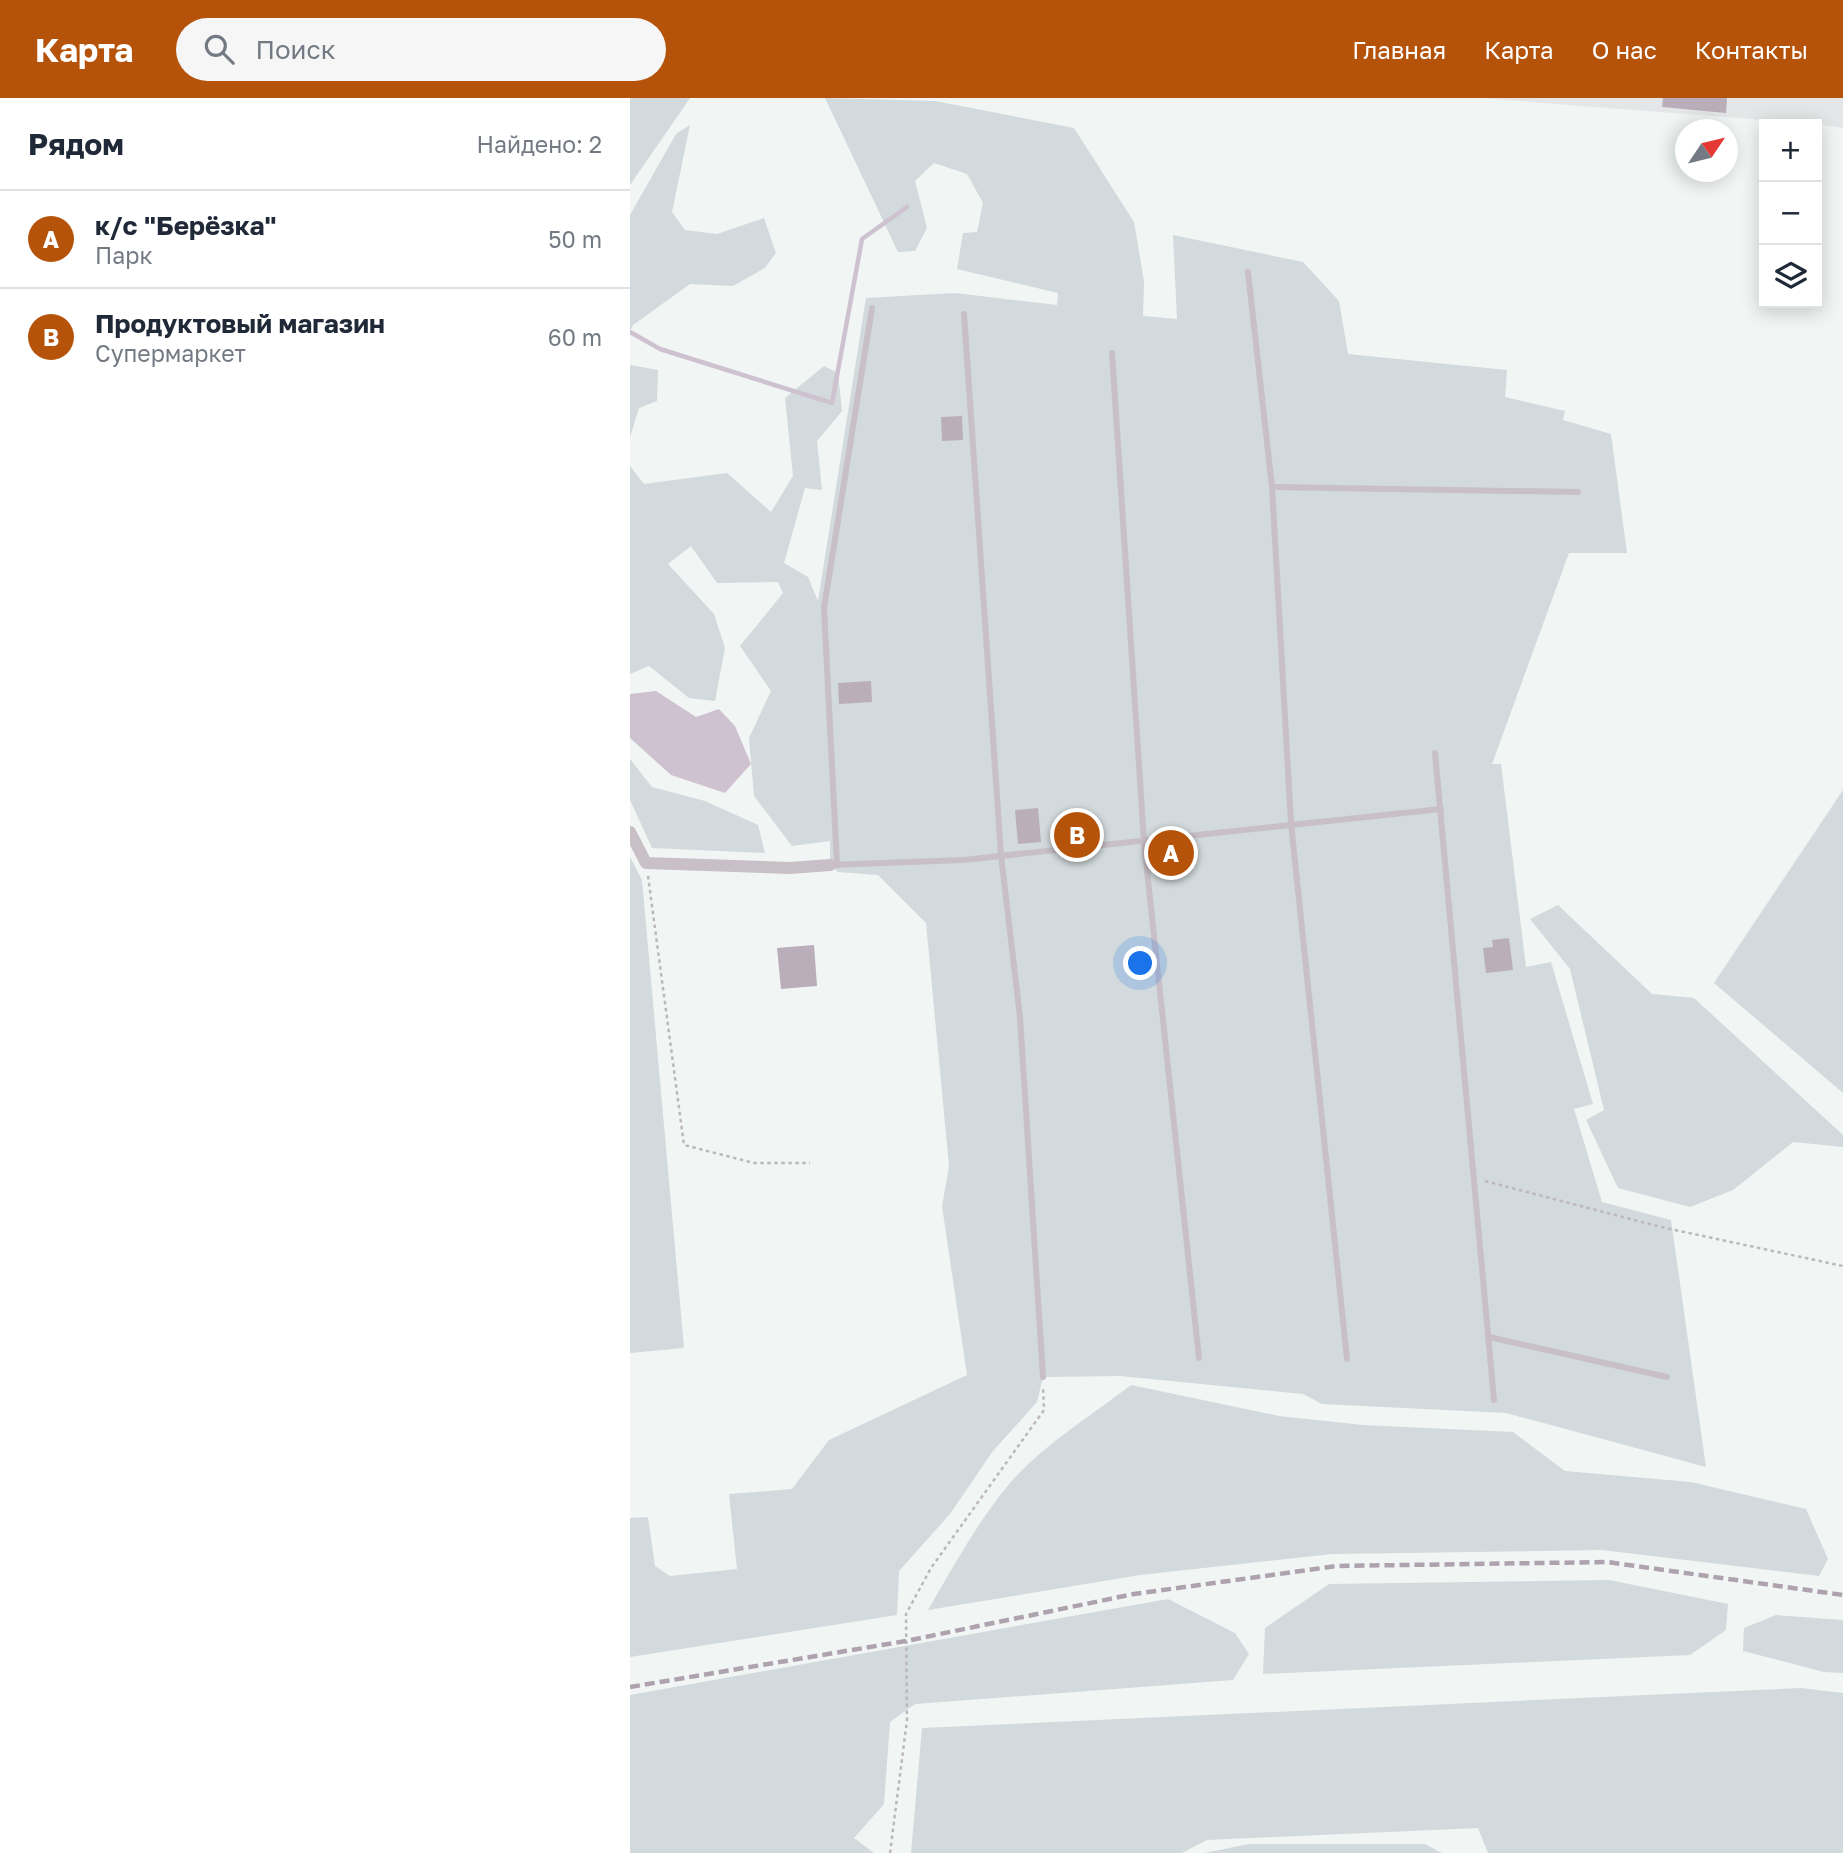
<!DOCTYPE html>
<html lang="ru">
<head>
<meta charset="utf-8">
<style>
  :root { --surface:#fff; --page:#f6f6f7; --text:#1f2937; --muted:#747a83; --line:#e0e1e3; --accent:#b45309 }
  body { margin:0; font-family:"Golos Text",sans-serif; background:var(--page); color:var(--text) }
  .controls { position:absolute; right:21px; top:21px; display:grid; overflow:hidden; border-radius:0px; box-shadow:0 4px 18px #0003 }
  .controls button { width:63px; height:63px; display:grid; place-items:center; padding:0; border:0; border-bottom:2px solid var(--line); background:var(--surface); color:var(--text); font:35px sans-serif }
  .compass { position:absolute; left:1045px; top:21px; width:63px; height:63px; border-radius:50%; background:var(--surface); box-shadow:0 4px 18px #0003; rotate:55deg }
  .you { position:absolute; left:511px; top:866px; width:24px; height:24px; margin:-18px; border:5px solid #fff; border-radius:50%; background:#1a73e8; box-shadow:0 0 0 10px #1a73e833 }
  .badge { display:grid; place-items:center; width:46px; height:46px; border-radius:50%; background:var(--accent); color:#fff; font-size:23px; font-weight:700 }
  .pin { position:absolute; translate:-50% -50%; border:4px solid #fff; box-shadow:0 2px 7px #0006 }
  .list { margin:0; padding:0; list-style:none }
  h2 { display:flex; justify-content:space-between; align-items:center; height:91px; margin:0; padding:0 28px; font-size:30px }
  h2 small { font-size:23px; font-weight:400; color:var(--muted) }
  .list li { display:grid; grid-template-columns:46px 1fr auto; gap:21px; align-items:center; box-sizing:border-box; height:98px; padding:0 28px; border-top:2px solid var(--line) }
  .list b { display:block; font-size:26px; white-space:nowrap }
  .list p { margin:0; font-size:23px; white-space:nowrap; color:var(--muted) }
  .list em { font-size:23px; font-style:normal; color:var(--muted) }
  .icon { flex:none; width:38px; height:38px; fill:none; stroke:currentColor; stroke-width:2; stroke-linecap:round; stroke-linejoin:round }
  .map { position:relative; flex:none; width:1213px; height:1755px; overflow:hidden }
  header { display:flex; align-items:center; gap:42px; box-sizing:border-box; height:98px; padding:0 35px; background:var(--accent); color:#fff }
  header strong { font-size:33px }
  nav { display:flex; gap:38px; margin-inline-start:auto; font-size:24px }
  .search { width:490px; height:63px; background:var(--page); display:flex; align-items:center; gap:18px; box-sizing:border-box; padding:0 24px; border-radius:38px; color:var(--muted); font-size:26px }
  main { display:flex }
  aside { flex:1; background:var(--surface) }
  .map>svg:first-child { display:block }
  .built { fill:#e4e6e7 }
  .green { fill:#d2dadd }
  .water { fill:#cfc2d0 }
  .lines { fill:none; stroke-linecap:round; stroke-linejoin:round }
  .stream { stroke:#cfc2d0; stroke-width:4.5 }
  .building { fill:#baaeba }
  .path { stroke:#bdb7bd; stroke-width:2.5; stroke-dasharray:3.5 3.5; stroke-linecap:butt }
  .service { stroke:#c8bfc7; stroke-width:6 }
  .minor { stroke:#c8bfc7; stroke-width:12 }
  .rail { stroke:#aea2ae; stroke-width:4.5; stroke-dasharray:10 5; stroke-linecap:butt }
</style>
</head>
<body>
<header>
<strong>Карта</strong>
<div class="search"><svg class="icon" aria-label="search" viewBox="0 0 24 24"><circle cx="10" cy="10" r="6"/><path d="M15 15l6 6"/></svg>Поиск</div>
<nav><a>Главная</a><a>Карта</a><a>О нас</a><a>Контакты</a></nav>
</header>
<main>
<aside>
<h2>Рядом<small>Найдено: 2</small></h2>
<ul class="list">
<li><span class="badge">A</span><div><b>к/с &quot;Берёзка&quot;</b><p>Парк</p></div><em>50 m</em></li>
<li><span class="badge">B</span><div><b>Продуктовый магазин</b><p>Супермаркет</p></div><em>60 m</em></li>
</ul>
</aside>
<div class="map">
<svg width="1213" height="1755" viewBox="0 0 1213 1755">
  <rect width="100%" height="100%" fill="#f1f5f4"/>
  <!-- built -->
  <path class="built" d="M850,0H1213V30L1187,26Z"/>
  <!-- green -->
  <g class="green">
    <path d="M0,0H60L0,87Z"/>
    <path d="M195,0L305,3L444,30L504,124L514,183L513,218L547,221L543,137L673,164L709,203L718,256L877,272L875,299L935,313L933,322L981,336L997,455H939L862,666H871L896,869L921,864L963,1006L944,1011L972,1104L1041,1122L1076,1369L876,1315L692,1306L673,1296L490,1278L413,1279L407,1304L363,1353L320,1416L269,1473L267,1517L0,1559V1420L18,1419L25,1468L40,1478L107,1471L99,1396L162,1391L199,1342L337,1277L312,1108L319,1068L296,825L248,777L208,774L200,767V743L162,748L124,698L119,640L141,593L110,548L153,495L148,484L87,485L61,448L38,466L84,516L95,550L85,603L59,600L19,568L0,576V368L14,386L97,375L141,414L163,378L155,300L194,268L208,275L212,313L187,343L192,392L175,390L154,465L178,479L188,503L236,200L325,195L427,207L428,195L327,171L333,135L347,134L353,105L337,76L304,65L285,83L297,130L285,153L268,154Z"/>
    <path d="M60,27L42,114L55,132L87,136L134,120L146,155L135,170L103,188L60,186L3,227L0,233V117L46,36Z"/>
    <path d="M0,267L28,272L27,303L9,310L0,339Z"/>
    <path d="M0,661L22,689L75,703L128,727L135,755L22,750L0,702Z"/>
    <path d="M1213,692V995L1084,885Z"/>
    <path d="M0,759L12,782L54,1250L0,1255Z"/>
    <path d="M928,807L1022,896L1064,900L1213,1037V1049L1163,1044L1103,1092L1060,1109L988,1090L956,1022L974,1012L940,871L900,821Z"/>
    <path d="M501,1287L649,1318L733,1327L883,1334L935,1373L1061,1384L1176,1411L1198,1461L1189,1478L972,1452L702,1456L510,1477L298,1512C323,1469 348,1423 380,1385C413,1347 461,1318 501,1287Z"/>
    <path d="M979,1482L1098,1506L1096,1532L1060,1557L633,1576L635,1530L699,1486Z"/>
    <path d="M538,1501L605,1535L619,1556L603,1582L285,1606L260,1624L254,1706L224,1740L244,1755H0V1597Z"/>
    <path d="M1146,1517L1213,1522V1575L1194,1574L1113,1553L1114,1530Z"/>
    <path d="M1171,1590L1213,1595V1755H858L848,1730L577,1742L552,1755H281L292,1630Z"/>
    <path d="M619,1746H795L812,1755H574Z"/>
  </g>
  <!-- water -->
  <path class="water" d="M26,593L66,619L89,611L105,628L121,666L95,695L41,677L0,640V596Z"/>
  <g class="lines">
    <!-- stream -->
    <path class="stream" d="M0,234L30,251L202,305L232,141L277,109"/>
  </g>
  <!-- building -->
  <g class="building">
    <path d="M1033,0H1097L1096,15L1032,9Z"/>
    <path d="M332,318L333,342L312,343L311,319Z"/>
    <path d="M241,583L242,604L209,606L208,585Z"/>
    <path d="M408,710L411,744L388,746L385,712Z"/>
    <path d="M879,840L883,872L856,875L853,850L863,849L862,842Z"/>
    <path d="M184,847L187,888L151,891L147,850Z"/>
  </g>
  <g class="lines">
    <!-- path -->
    <g class="path">
      <path d="M18,778L54,1047L124,1065H180"/>
      <path d="M855,1083L1031,1129L1213,1168"/>
      <path d="M260,1755L277,1622L276,1516L301,1470L414,1312L413,1288"/>
    </g>
    <!-- service -->
    <g class="service">
      <path d="M618,174L642,389L661,725L717,1261"/>
      <path d="M334,216L371,757L390,919L413,1279"/>
      <path d="M482,255L514,744L569,1260"/>
      <path d="M642,389L948,394"/>
      <path d="M805,655L864,1302"/>
      <path d="M200,767L333,762L811,711"/>
      <path d="M207,767L194,510L242,210"/>
      <path d="M859,1239L1037,1279"/>
    </g>
    <!-- minor -->
    <path class="minor" d="M0,734L16,765L160,770L200,767"/>
    <!-- rail -->
    <path class="rail" d="M0,1589L276,1543L504,1496L707,1468L977,1464L1213,1497"/>
  </g>
</svg>
<div class="controls">
<button>+</button>
<button>−</button>
<button><svg class="icon" aria-label="layers" viewBox="0 0 24 24"><path d="M12 4l9 5-9 5-9-5zM3 14l9 5 9-5"/></svg></button>
</div>
<svg class="compass" viewBox="-18 -18 36 36"><path d="M0-13l5 13h-10z" fill="#e53935"/><path d="M0 13l5-13h-10z" fill="#747a83"/></svg>
<div class="you"></div>
<div class="pin badge" style="left:541px;top:755px">A</div>
<div class="pin badge" style="left:447px;top:737px">B</div>
</div>
</main>
</body>
</html>
